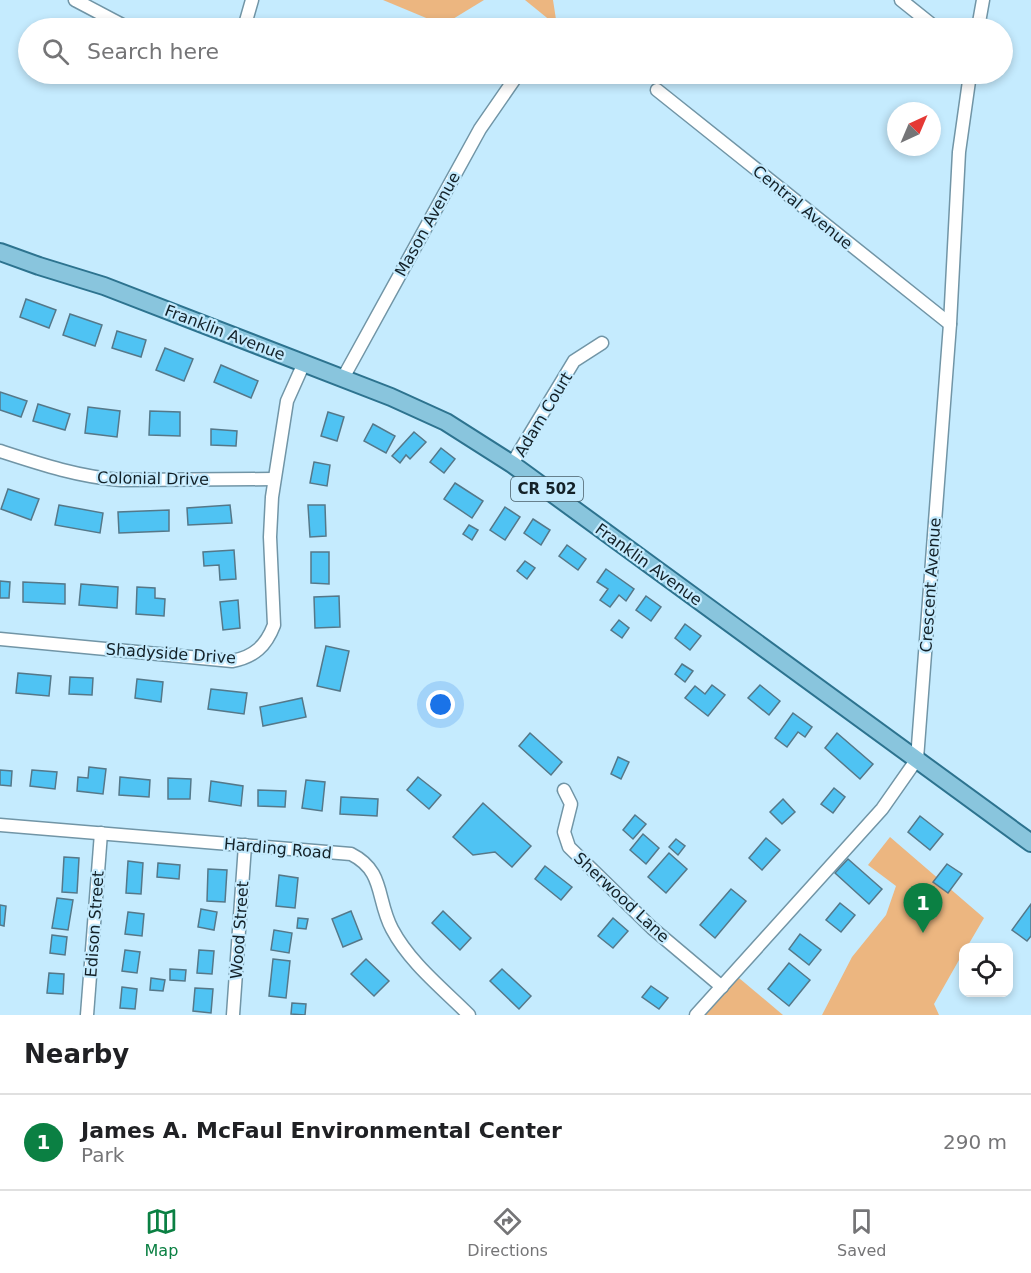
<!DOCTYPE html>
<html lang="en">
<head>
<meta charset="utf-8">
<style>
  :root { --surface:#fff; --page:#f6f6f6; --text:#202124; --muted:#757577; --line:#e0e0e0; --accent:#0b8043 }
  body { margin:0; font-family:"DejaVu Sans",sans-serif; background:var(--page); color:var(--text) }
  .controls { position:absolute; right:18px; bottom:18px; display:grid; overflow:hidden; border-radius:12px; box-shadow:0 3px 9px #0003 }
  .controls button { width:54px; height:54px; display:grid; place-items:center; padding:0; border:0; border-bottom:2px solid var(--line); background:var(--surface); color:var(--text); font:30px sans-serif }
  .compass { position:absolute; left:887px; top:102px; width:54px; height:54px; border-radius:50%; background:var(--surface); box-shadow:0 3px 9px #0003; rotate:44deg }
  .you { position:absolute; left:441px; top:705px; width:21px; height:21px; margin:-15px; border:4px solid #fff; border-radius:50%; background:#1a73e8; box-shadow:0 0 0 9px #1a73e833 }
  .badge { display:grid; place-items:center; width:39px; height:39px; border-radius:50%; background:var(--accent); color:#fff; font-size:20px; font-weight:700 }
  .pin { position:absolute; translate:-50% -50px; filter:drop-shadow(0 2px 3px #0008) }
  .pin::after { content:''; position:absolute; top:32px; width:21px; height:18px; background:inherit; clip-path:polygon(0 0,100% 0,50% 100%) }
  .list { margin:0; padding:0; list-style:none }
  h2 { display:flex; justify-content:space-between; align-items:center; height:78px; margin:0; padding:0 24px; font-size:26px }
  h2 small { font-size:20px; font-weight:400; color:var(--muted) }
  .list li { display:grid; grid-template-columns:39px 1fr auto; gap:18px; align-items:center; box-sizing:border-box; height:96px; padding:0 24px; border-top:2px solid var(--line) }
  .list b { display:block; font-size:22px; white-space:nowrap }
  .list p { margin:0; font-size:20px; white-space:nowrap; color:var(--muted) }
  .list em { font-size:20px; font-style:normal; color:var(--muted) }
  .icon { flex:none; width:33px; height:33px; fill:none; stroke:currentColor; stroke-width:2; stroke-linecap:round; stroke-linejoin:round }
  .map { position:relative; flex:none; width:1031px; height:1015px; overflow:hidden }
  .search { position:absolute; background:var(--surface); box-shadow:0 3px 9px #0003; left:18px; right:18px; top:18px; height:66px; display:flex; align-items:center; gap:15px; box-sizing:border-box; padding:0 21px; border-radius:33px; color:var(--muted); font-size:22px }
  .sheet { height:174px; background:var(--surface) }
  nav { display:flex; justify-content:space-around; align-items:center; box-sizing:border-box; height:84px; border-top:2px solid var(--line); background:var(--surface); font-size:16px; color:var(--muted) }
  nav a { display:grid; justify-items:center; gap:3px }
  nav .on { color:var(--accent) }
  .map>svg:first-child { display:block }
  .green { fill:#ecb680 }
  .building { fill:#4fc3f3; stroke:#557889; stroke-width:1.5 }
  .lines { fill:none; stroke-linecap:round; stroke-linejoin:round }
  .minor-casing { stroke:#7195a6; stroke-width:15 }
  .major-casing { stroke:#2d738f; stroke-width:20 }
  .minor { stroke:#fff; stroke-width:12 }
  .major { stroke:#89c5dd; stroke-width:16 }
  .labels { text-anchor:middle; stroke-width:4.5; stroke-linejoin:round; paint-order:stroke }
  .shield { fill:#c5ebfe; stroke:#485e68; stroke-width:1.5 }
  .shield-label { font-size:15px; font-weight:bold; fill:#132128 }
  .street-label { font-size:16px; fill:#132128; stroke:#c5ebfe }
</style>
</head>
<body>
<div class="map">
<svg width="1031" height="1015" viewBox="0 0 1031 1015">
  <rect width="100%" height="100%" fill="#c5ebfe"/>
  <!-- green -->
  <g class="green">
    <path d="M383,0H484L443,25Z"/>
    <path d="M525,0H553L557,26Z"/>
    <path d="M890,837L984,918L967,947L964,948L963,953L934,1004L939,1015H822L852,957L886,915L896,886L868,865Z"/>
    <path d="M733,973L783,1015H694Z"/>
  </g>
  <!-- building -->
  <g class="building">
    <path d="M26,299L56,310L49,328L20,317Z"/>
    <path d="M70,314L102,325L95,346L63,335Z"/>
    <path d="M117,331L146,340L141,357L112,348Z"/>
    <path d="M165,348L193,359L184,381L156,370Z"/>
    <path d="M221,365L258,381L251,398L214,382Z"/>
    <path d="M0,392L27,401L21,417L0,410Z"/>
    <path d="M38,404L70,414L65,430L33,421Z"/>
    <path d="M88,407L120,411L117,437L85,433Z"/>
    <path d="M150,411L180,412V436L149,435Z"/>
    <path d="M328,412L344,417L337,441L321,436Z"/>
    <path d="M373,424L395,436L386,453L364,441Z"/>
    <path d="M211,429L237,431L236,446L211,445Z"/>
    <path d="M414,432L426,442L410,459L406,455L400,463L392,456Z"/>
    <path d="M441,448L455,459L444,473L430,462Z"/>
    <path d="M314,462L330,465L327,486L310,483Z"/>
    <path d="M455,483L483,501L472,518L444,499Z"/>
    <path d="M8,489L39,499L31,520L1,509Z"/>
    <path d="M59,505L103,513L100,533L55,525Z"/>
    <path d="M230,505L232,523L188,525L187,508Z"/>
    <path d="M308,505H325L326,536L310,537Z"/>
    <path d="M505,507L520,517L505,540L490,530Z"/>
    <path d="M169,510V531L119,533L118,512Z"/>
    <path d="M533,519L550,530L541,545L524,533Z"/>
    <path d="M469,525L478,530L472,540L463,534Z"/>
    <path d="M567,545L586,559L578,570L559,556Z"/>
    <path d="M234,550L236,579L220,580L219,565L204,566L203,552Z"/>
    <path d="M311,552H329V584L311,583Z"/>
    <path d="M525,561L535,568L527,579L517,571Z"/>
    <path d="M606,569L634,589L626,601L619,595L610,607L600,600L608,589L597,582Z"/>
    <path d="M0,581L10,582L9,598H0Z"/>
    <path d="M23,582L65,584V604L23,602Z"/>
    <path d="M81,584L118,587L117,608L79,605Z"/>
    <path d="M137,587L155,588V598L165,599L164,616L136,614Z"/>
    <path d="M339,596L340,627L315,628L314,597Z"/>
    <path d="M646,596L661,607L651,621L636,610Z"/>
    <path d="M238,600L240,628L223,630L220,602Z"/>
    <path d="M619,620L629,628L622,638L611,630Z"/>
    <path d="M685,624L701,636L690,650L675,638Z"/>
    <path d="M326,646L349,651L340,691L317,686Z"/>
    <path d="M682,664L693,671L685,682L675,674Z"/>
    <path d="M18,673L51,676L49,696L16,693Z"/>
    <path d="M70,677L93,678L92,695L69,694Z"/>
    <path d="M137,679L163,682L161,702L135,698Z"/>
    <path d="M712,685L725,695L708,716L685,698L695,686L705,694Z"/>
    <path d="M760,685L780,701L769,715L748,698Z"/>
    <path d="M211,689L247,693L244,714L208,709Z"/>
    <path d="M302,698L306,717L263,726L260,707Z"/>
    <path d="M793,713L812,727L805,737L798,732L787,747L775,738Z"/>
    <path d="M530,733L562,762L551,775L519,746Z"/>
    <path d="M837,733L873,764L860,779L825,748Z"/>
    <path d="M618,757L629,762L621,779L611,774Z"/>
    <path d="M89,767L106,769L103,794L77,791L78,777L88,778Z"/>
    <path d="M0,770L12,771L11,786L0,785Z"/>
    <path d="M32,770L57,772L55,789L30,786Z"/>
    <path d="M120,777L150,780L149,797L119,795Z"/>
    <path d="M418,777L441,795L429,809L407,790Z"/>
    <path d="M168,778L191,779L190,799H168Z"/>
    <path d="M306,780L325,782L322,811L302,808Z"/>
    <path d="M211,781L243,786L241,806L209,801Z"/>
    <path d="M834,788L845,797L833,813L821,804Z"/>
    <path d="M258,790L286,791L285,807L258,806Z"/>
    <path d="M341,797L378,799L377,816L340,814Z"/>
    <path d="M783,799L795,812L782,824L770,812Z"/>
    <path d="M483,803L531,846L512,867L495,852L473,855L453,837Z"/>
    <path d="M635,815L646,824L633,839L623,830Z"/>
    <path d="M920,816L943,834L930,850L908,832Z"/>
    <path d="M643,834L659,848L646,864L630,850Z"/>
    <path d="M766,838L780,850L762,870L749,858Z"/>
    <path d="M676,839L685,846L678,855L669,847Z"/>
    <path d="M669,853L687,869L666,893L648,877Z"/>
    <path d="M64,857L79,858L77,893L62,892Z"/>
    <path d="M848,859L882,889L869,904L835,873Z"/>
    <path d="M128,861L143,863L141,894L126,893Z"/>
    <path d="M158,863L180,865L179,879L157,877Z"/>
    <path d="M947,864L962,874L948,893L933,882Z"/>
    <path d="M545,866L572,887L561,900L535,879Z"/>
    <path d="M208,869L227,870L225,902L207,901Z"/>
    <path d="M279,875L298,878L295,908L276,906Z"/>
    <path d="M731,889L746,901L715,938L700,925Z"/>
    <path d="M57,898L73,900L68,930L52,928Z"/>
    <path d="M840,903L855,915L841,932L826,920Z"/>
    <path d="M1031,904V936L1027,941L1012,930Z"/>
    <path d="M0,905L6,906L4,926L0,925Z"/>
    <path d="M201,909L217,912L214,930L198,927Z"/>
    <path d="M351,911L362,939L343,947L332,919Z"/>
    <path d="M443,911L471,938L460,950L432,923Z"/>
    <path d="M128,912L144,914L142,936L125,934Z"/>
    <path d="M298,918L308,919L306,929L297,928Z"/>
    <path d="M613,918L628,931L613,948L598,936Z"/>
    <path d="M274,930L292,933L289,953L271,950Z"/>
    <path d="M800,934L821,950L809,965L789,949Z"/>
    <path d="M52,935L67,937L65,955L50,953Z"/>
    <path d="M125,950L140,952L137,973L122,971Z"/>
    <path d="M199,950L214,951L212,974L197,973Z"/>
    <path d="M273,959L290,961L286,998L269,996Z"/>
    <path d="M366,959L389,981L374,996L351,974Z"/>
    <path d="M789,963L810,980L789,1006L768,989Z"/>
    <path d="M170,969L186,970L185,981L170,980Z"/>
    <path d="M502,969L531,996L519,1009L490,981Z"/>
    <path d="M49,973L64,974L63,994L47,993Z"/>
    <path d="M151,978L165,980L163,991L150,990Z"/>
    <path d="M651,986L668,998L659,1009L642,997Z"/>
    <path d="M122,987L137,989L135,1009L120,1008Z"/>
    <path d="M195,988L213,989L211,1013L193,1011Z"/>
    <path d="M292,1003L306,1004L305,1015L291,1014Z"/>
  </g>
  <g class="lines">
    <defs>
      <g id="minor">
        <path d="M75,0L128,28"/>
        <path d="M901,0L936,28"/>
        <path d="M244,28L252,0"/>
        <path d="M978,28L983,0"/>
        <path d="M212,74L221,76L229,74"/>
        <path d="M657,90L950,324"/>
        <path d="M343,378L480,129L518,74"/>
        <path d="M0,451C40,464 79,477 121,480L274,479"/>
        <path d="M512,464L574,361L602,343"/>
        <path d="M0,639L232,661C254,657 266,646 274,625L270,537L272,497L287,401L304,363"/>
        <path d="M564,790L571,804L564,832L569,847L652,928L722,987"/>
        <path d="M0,825L351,854C385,871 376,899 392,929C410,963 442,988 469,1015"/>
        <path d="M87,1015L101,833"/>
        <path d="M233,1015L245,845"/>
        <path d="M696,1015L882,809L917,759L950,324L959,152L970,74"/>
      </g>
      <path id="major" d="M0,252L39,266L104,286L391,397L446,422L512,464L1031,843"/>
    </defs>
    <!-- minor casing -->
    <use href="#minor" class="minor-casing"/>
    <!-- major casing -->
    <use href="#major" class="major-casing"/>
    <!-- minor -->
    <use href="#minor" class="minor"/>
    <!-- major -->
    <use href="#major" class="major"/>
  </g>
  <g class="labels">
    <!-- shield labels -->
    <rect class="shield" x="511" y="477" width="72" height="24" rx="4.5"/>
    <g class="shield-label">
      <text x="547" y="494">CR 502</text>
    </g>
    <!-- street labels -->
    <g class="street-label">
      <text transform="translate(803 207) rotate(39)" y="6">Central Avenue</text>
      <text transform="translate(427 224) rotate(-61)" y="6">Mason Avenue</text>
      <text transform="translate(225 332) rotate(21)" y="6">Franklin Avenue</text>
      <text transform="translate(543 414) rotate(-59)" y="6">Adam Court</text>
      <text transform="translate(153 478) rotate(1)" y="6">Colonial Drive</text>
      <text transform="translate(649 564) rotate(36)" y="6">Franklin Avenue</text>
      <text transform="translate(930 585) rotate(-86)" y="6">Crescent Avenue</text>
      <text transform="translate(171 653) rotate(4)" y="6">Shadyside Drive</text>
      <text transform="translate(278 848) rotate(5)" y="6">Harding Road</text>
      <text transform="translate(622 897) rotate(43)" y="6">Sherwood Lane</text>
      <text transform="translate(94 924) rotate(-86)" y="6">Edison Street</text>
      <text transform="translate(239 930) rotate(-86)" y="6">Wood Street</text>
    </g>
  </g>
</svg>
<div class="controls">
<button><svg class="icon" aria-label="locate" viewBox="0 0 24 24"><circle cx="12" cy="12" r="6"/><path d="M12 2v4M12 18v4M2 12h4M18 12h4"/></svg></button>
</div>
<svg class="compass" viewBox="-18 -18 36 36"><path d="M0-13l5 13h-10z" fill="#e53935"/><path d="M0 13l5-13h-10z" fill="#757577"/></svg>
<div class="you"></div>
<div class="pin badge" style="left:923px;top:933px">1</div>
<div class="search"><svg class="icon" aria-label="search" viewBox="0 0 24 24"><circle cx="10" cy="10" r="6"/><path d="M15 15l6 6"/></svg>Search here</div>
</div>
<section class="sheet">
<h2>Nearby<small></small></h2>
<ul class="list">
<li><span class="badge">1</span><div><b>James A. McFaul Environmental Center</b><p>Park</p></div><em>290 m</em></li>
</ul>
</section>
<nav>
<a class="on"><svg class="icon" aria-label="map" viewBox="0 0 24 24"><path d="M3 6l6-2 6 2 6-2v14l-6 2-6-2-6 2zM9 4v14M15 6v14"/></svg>Map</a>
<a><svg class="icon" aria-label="directions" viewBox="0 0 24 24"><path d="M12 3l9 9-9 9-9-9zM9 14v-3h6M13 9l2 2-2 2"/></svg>Directions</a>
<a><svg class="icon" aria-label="saved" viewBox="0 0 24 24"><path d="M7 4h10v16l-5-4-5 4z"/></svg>Saved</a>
</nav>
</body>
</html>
